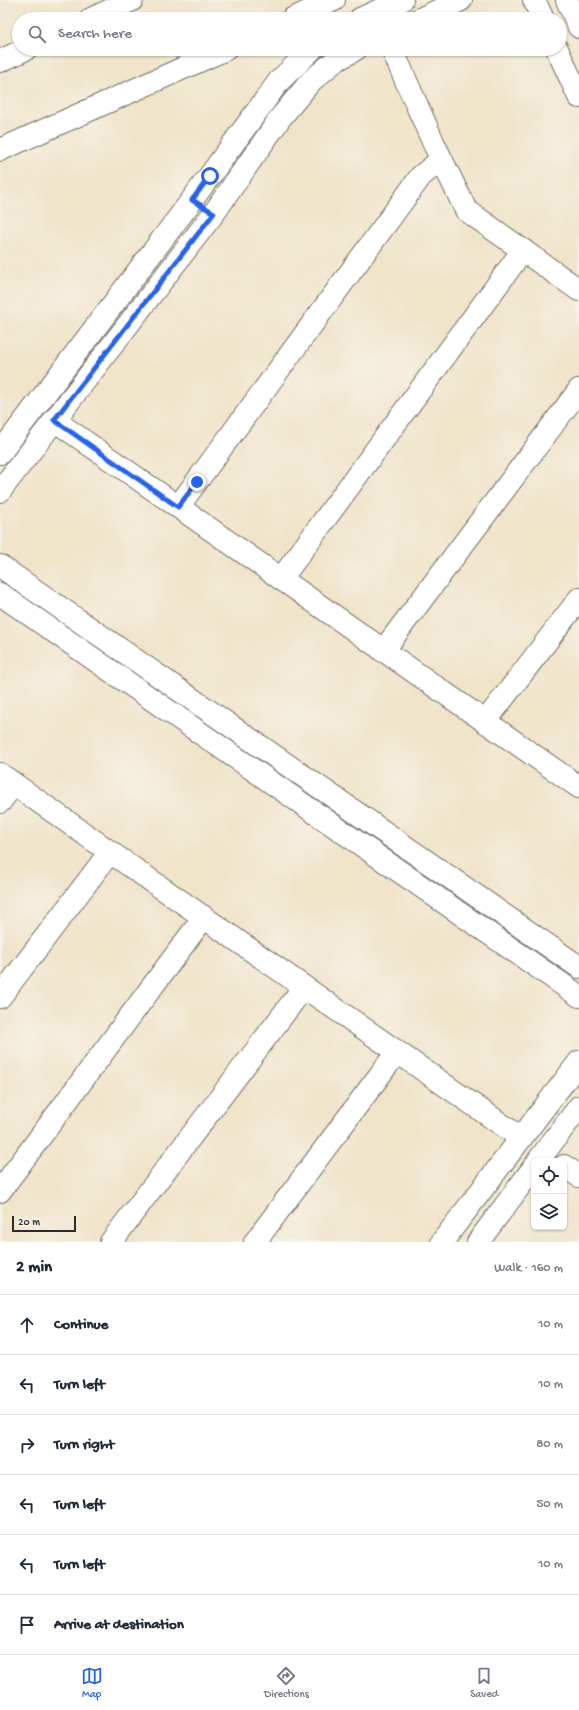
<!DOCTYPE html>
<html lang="en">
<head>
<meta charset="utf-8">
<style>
  :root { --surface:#fff; --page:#f2f2f3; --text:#1f2937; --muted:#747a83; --line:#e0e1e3; --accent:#2563eb }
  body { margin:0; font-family:"Gochi Hand",sans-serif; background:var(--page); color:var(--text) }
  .controls { position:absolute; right:12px; bottom:12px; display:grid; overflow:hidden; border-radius:6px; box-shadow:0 1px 3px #0004 }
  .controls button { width:36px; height:36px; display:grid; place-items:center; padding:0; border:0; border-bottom:1px solid var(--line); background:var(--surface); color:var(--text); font:20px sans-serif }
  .scale { position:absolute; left:12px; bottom:10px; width:64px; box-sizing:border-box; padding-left:4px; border:2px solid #2b2b2b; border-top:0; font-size:11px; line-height:14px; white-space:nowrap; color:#2b2b2b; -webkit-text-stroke:3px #f7f3e8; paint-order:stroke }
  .stop { position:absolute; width:12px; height:12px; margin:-9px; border:3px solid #2563eb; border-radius:50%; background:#fff }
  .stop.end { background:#2563eb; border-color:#fff; box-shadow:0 1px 4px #0008 }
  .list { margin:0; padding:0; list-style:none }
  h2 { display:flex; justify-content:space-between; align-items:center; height:52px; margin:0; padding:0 16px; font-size:17px }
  h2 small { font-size:13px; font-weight:400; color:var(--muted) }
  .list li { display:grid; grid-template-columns:26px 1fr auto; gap:12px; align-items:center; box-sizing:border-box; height:60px; padding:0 16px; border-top:1px solid var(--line) }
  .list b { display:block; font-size:15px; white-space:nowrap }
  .list em { font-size:13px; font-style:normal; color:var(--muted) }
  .icon { flex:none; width:22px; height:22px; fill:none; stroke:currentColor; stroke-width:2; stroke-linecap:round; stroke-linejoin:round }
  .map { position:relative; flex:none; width:579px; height:1242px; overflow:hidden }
  .search { position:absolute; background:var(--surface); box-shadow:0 1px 3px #0004; left:12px; right:12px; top:12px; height:44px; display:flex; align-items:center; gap:10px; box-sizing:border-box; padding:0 14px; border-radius:22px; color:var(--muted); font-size:15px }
  .sheet { height:412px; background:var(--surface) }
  nav { display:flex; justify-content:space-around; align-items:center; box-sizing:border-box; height:56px; border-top:1px solid var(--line); background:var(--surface); font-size:11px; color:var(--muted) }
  nav a { display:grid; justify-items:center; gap:2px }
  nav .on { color:var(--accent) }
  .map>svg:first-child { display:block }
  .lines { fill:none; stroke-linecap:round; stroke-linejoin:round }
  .minor-casing { stroke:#706c62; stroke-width:24 }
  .tertiary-casing { stroke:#706c62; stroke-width:24 }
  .minor { stroke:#fff; stroke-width:22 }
  .tertiary { stroke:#fff; stroke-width:22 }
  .route { stroke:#2563eb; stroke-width:5 }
</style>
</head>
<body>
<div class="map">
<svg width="579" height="1242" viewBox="0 0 579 1242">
  <rect width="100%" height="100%" fill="#f7f3e8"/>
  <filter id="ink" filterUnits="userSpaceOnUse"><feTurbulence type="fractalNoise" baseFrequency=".025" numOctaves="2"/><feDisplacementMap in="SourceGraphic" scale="8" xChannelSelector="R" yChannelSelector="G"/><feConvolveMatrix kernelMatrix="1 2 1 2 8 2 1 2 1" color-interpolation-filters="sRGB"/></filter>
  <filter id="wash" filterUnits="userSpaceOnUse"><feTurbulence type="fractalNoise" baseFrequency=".012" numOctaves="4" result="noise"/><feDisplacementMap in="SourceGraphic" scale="16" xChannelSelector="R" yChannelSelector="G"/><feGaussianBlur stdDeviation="0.9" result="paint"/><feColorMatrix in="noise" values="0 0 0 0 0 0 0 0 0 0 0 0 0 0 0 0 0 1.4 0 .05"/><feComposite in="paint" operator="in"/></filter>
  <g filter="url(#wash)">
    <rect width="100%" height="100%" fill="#f0e4c9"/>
  </g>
  <g filter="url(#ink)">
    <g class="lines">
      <defs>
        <g id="minor">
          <path d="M91,19L132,0"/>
          <path d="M392,49L434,144L466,210L579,290"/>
          <path d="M0,61L26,49"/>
          <path d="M54,420L579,787"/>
          <path d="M178,507L421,176L441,160"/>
          <path d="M281,579L523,250"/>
          <path d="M383,651L579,390"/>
          <path d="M485,722L579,599"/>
          <path d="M0,774L110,852L0,997"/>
          <path d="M0,802L14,784"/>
          <path d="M110,852L521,1138"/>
          <path d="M564,1166L579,1176"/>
          <path d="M0,1191L204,917"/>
          <path d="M111,1242L304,987"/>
          <path d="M255,1242L397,1052"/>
        </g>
        <g id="tertiary">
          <path d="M534,0L543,19"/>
          <path d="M567,0L579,27"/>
          <path d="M292,19L334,0"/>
          <path d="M360,19L402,0"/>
          <path d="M420,19L461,0"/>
          <path d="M557,49L579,97"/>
          <path d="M0,150L226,49"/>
          <path d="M0,453L192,200L279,81L312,49"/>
          <path d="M0,491L214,213L281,117L311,81L335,61L356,49"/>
          <path d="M0,566L579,967"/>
          <path d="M0,594L579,996"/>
          <path d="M538,1161L579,1107"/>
          <path d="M442,1242L579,1062"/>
          <path d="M478,1242L534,1167"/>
        </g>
      </defs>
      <!-- minor casing -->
      <use href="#minor" class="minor-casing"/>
      <!-- tertiary casing -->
      <use href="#tertiary" class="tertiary-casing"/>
      <!-- minor -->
      <use href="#minor" class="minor"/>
      <!-- tertiary -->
      <use href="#tertiary" class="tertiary"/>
    </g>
  </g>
  <g class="lines" filter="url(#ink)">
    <!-- route -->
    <path class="route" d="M197,482L178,507L54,420L214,213L192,200L210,176"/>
  </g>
</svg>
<div class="controls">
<button><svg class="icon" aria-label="locate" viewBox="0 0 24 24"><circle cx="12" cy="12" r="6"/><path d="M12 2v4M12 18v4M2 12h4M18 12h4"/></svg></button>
<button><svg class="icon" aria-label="layers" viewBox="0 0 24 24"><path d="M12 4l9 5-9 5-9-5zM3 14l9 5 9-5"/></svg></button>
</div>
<div class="scale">20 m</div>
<div class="stop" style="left:210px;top:176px"></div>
<div class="stop end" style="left:197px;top:482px"></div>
<div class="search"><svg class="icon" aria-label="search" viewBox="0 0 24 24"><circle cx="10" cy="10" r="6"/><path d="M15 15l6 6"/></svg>Search here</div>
</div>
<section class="sheet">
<h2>2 min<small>Walk · 160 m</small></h2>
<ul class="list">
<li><svg class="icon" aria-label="ahead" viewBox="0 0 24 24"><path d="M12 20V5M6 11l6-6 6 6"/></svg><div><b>Continue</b></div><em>10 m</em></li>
<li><svg class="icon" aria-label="left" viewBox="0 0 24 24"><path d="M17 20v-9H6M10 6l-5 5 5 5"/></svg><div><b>Turn left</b></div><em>10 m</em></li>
<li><svg class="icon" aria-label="right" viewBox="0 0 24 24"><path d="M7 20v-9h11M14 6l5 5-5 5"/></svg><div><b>Turn right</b></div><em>80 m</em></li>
<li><svg class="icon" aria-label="left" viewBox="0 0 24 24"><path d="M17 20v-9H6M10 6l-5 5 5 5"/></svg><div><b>Turn left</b></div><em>50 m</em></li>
<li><svg class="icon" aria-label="left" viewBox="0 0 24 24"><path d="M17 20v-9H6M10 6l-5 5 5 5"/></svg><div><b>Turn left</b></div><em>10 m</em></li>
<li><svg class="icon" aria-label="arrive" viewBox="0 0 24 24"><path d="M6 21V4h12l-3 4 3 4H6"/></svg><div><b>Arrive at destination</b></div></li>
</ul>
</section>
<nav>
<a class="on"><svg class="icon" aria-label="map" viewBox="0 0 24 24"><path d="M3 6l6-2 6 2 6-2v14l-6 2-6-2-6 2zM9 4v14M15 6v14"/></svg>Map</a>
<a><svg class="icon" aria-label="directions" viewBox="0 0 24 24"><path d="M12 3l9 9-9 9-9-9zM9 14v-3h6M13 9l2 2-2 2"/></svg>Directions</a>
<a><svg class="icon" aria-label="saved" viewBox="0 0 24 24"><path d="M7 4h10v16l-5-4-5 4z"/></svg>Saved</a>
</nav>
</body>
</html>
